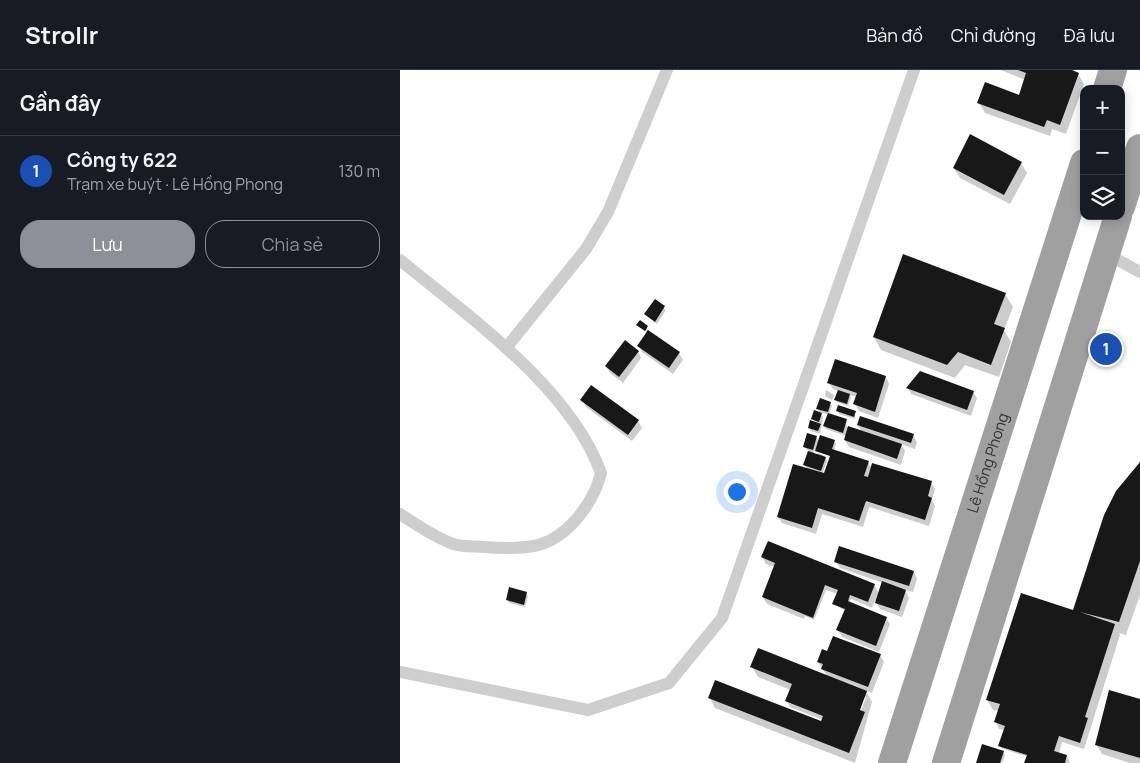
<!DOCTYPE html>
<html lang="vi">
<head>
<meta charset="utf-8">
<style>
  :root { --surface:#171b24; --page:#242831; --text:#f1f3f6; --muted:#9ea1a6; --line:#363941; --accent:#8c9099 }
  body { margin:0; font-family:Manrope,sans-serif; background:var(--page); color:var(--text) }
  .controls { position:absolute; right:15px; top:15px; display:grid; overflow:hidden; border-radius:10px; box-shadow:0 2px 12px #0003 }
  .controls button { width:45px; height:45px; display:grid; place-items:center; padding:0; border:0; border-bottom:1px solid var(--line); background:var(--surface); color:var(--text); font:25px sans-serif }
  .you { position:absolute; left:336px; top:421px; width:18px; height:18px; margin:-12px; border:4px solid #fff; border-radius:50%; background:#1a73e8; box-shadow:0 0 0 8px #1a73e833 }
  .badge { display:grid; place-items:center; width:32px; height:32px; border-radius:50%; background:var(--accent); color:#fff; font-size:16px; font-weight:700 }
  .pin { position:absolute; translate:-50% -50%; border:2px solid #fff; box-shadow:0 1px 5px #0006 }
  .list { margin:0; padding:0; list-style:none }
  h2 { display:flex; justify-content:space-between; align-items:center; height:65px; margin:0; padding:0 20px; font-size:21px }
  h2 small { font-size:16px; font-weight:400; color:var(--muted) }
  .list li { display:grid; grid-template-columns:32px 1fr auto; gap:15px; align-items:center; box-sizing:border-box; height:70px; padding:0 20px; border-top:1px solid var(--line) }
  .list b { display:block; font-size:19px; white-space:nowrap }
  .list p { margin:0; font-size:16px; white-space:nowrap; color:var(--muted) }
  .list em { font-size:16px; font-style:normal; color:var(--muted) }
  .actions { display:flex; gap:10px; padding:15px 20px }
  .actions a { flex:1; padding:11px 0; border:1px solid var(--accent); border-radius:20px; text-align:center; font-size:18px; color:var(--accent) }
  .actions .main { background:var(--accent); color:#fff }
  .icon { flex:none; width:28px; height:28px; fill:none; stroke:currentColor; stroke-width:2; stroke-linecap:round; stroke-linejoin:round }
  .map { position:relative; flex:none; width:740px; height:693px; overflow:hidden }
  header { display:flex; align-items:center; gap:30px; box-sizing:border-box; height:70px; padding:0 25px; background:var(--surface); border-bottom:1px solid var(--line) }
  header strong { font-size:24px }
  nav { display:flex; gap:28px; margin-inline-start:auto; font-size:18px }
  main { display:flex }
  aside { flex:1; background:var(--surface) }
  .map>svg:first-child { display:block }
  .shadow { fill:#0003; fill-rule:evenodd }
  .building { fill:#181818 }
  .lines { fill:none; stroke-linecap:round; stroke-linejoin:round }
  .service { stroke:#cecece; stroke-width:12 }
  .trunk { stroke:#a0a0a0; stroke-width:28 }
  .labels { text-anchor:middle; stroke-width:5; stroke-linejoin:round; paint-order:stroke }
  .street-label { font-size:15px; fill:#313131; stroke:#fff }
</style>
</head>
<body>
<header>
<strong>Strollr</strong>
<nav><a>Bản đồ</a><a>Chỉ đường</a><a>Đã lưu</a></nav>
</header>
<main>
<aside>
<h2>Gần đây<small></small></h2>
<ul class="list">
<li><span class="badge" style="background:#1a4fb4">1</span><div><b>Công ty 622</b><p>Trạm xe buýt · Lê Hồng Phong</p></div><em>130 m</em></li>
</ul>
<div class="actions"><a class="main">Lưu</a><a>Chia sẻ</a></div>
</aside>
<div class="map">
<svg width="740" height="693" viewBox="0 0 740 693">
  <rect width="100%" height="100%" fill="#fff"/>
  <!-- shadow -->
  <g class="shadow">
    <path d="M601,0H669L678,4L684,14L666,64L652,59L650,66L585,43L579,33L619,26L625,10Z"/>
    <path d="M621,93L627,103L610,134L560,108L554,98Z"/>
    <path d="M605,224L613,237L604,260L611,272L599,307L565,295L555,308L481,280L474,267Z"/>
    <path d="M255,231L266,240L257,254L246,244Z"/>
    <path d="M238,255L247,257L248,261L279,283L283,290L273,304L242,282L239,276L247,263Z"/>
    <path d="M238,281L241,288L223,313L210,303L206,296Z"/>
    <path d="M486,307L489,314L478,348L459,341L455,334L457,327L449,325L451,328L448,336L437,332L436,329L438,321L433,319L429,313Z"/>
    <path d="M508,318L573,322L577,328L571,346L511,324Z"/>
    <path d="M426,320L434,325L432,330L425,326Z"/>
    <path d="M182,330L238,351L242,358L232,371L186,337Z"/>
    <path d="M430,333L432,336L429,344L446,350L447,357L462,362L458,355L513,365L517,372L515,379L501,374L505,381L501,395L449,377L445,370L446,366L426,359L424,356L429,345L420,342L423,347L420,364L411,361L409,358L415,353L413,349L420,344L418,339Z"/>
    <path d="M438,341L455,342V349L439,344Z"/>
    <path d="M416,367L419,371H434L436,374L434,381L468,392L472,399L531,413L535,419L532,430L535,436L529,456L469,437L463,457L422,444L416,464L382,453L378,447L408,400L405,395L409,381L404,377ZM415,379L436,386V389L417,383L419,386L413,384ZM423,385L431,388L425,405L422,404L427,391Z"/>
    <path d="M740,394V525L726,565L719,563L720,565L684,679L662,672L659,683L667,686L670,693H626L628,687L601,678L600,676L605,660L599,659L596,652L599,641L593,640L587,630L674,542Z"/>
    <path d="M362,487L474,515L479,523L483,513L440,498L436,492L514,502L517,509L513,522L505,520L509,528L502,547L480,539L475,530L472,538L451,529L449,533L486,548L490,554L479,582L442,567L438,560L445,541L434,534L438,524L426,520L414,550L405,546L404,549L367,534L363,527L375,497L366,494Z"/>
    <path d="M126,523L128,526L125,537L109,533L107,530Z"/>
    <path d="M428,583L480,585L484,592L472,623L466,621L472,632L455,693L315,638L310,628L424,654L423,650L390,637L387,631L391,620L358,607L352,597L427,606L418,592ZM464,627H466L459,646H456Z"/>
    <path d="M740,630V693H730L702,684L696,674Z"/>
    <path d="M603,682L605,685L602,693H577Z"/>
  </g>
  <!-- building -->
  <g class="building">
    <path d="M618,0H672L679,3L660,55L647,50L644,57L577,33L585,12L619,25L626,3Z"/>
    <path d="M570,64L622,92L604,125L553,98Z"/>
    <path d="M503,184L606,223L594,254L605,258L591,295L558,282L547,295L473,267Z"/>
    <path d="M255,229L265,236L255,252L244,244Z"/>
    <path d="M240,250L248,256L245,261L236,255Z"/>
    <path d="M248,260L280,282L269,298L237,276Z"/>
    <path d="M225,270L239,281L219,307L205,296Z"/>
    <path d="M435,289L486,306L475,342L453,334L457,323L427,313Z"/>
    <path d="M520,301L574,321L567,340L506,318Z"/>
    <path d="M191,315L239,350L228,365L180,330Z"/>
    <path d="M438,320L450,324L447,334L434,330Z"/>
    <path d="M420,328L431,332L428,342L416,339Z"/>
    <path d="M438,335L456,341L454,347L436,341Z"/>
    <path d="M414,340L422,343L419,352L411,349Z"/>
    <path d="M428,343L447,349L443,363L423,356Z"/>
    <path d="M460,346L514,364L511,373L457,355Z"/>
    <path d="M410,350L421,354L418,361L408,358Z"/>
    <path d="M448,356L502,374L497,389L444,370Z"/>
    <path d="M407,363L417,366L413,380L403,377Z"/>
    <path d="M420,365L435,370L432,379L469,391L464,406L468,407L472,393L532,411L528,426L532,428L525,450L466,431L459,451L418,438L412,458L377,447L393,394L424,403L430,386L415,381Z"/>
    <path d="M408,381L426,387L421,401L403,395Z"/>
    <path d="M740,392V491L719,552L680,542L715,554L685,647L688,648L680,673L659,666L654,681L667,685L665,693H624L627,685L598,676L605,656L594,652L600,634L586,630L621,523L673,540L704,445L716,421Z"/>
    <path d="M368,471L475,514L468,532L450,525L448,531L487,547L476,576L436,560L445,539L432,534L438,520L425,515L413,548L362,527L375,493L361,487Z"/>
    <path d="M439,476L514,501L509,516L434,492Z"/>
    <path d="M482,511L506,520L499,541L475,533Z"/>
    <path d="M109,517L127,522L124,535L106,530Z"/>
    <path d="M433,566L481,584L468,617L421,599L423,594L417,592L422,579L427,581Z"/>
    <path d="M358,578L467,621L460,640L465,642L449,683L308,628L315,610L421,651L423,646L385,631L392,614L350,597Z"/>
    <path d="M709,620L740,629V688L695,675Z"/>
    <path d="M582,674L604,681L600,693H576Z"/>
  </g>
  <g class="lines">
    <!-- service -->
    <g class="service">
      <path d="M707,184L740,202"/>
      <path d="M0,190C69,247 170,317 201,403C194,433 166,470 134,476C118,479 99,478 84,477C74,476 62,477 53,474C34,467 17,455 0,444"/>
      <path d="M106,278L186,179L208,142L267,0"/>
      <path d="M0,602L188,640L269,613L322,548L514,0"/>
    </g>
    <!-- trunk -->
    <g class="trunk">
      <path d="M707,19L713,0"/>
      <path d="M721,137L740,78"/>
      <path id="s1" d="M492,693L684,93"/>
      <path d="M546,693L718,146"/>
    </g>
  </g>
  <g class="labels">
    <!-- street labels -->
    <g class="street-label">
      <text dy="5" stroke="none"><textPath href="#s1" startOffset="315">Lê Hồng Phong</textPath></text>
    </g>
  </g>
</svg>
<div class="controls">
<button>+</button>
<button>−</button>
<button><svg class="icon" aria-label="layers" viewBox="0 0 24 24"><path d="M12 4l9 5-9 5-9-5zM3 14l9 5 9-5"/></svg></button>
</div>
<div class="you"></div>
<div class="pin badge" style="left:706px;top:279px;background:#1a4fb4">1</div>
</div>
</main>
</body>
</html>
